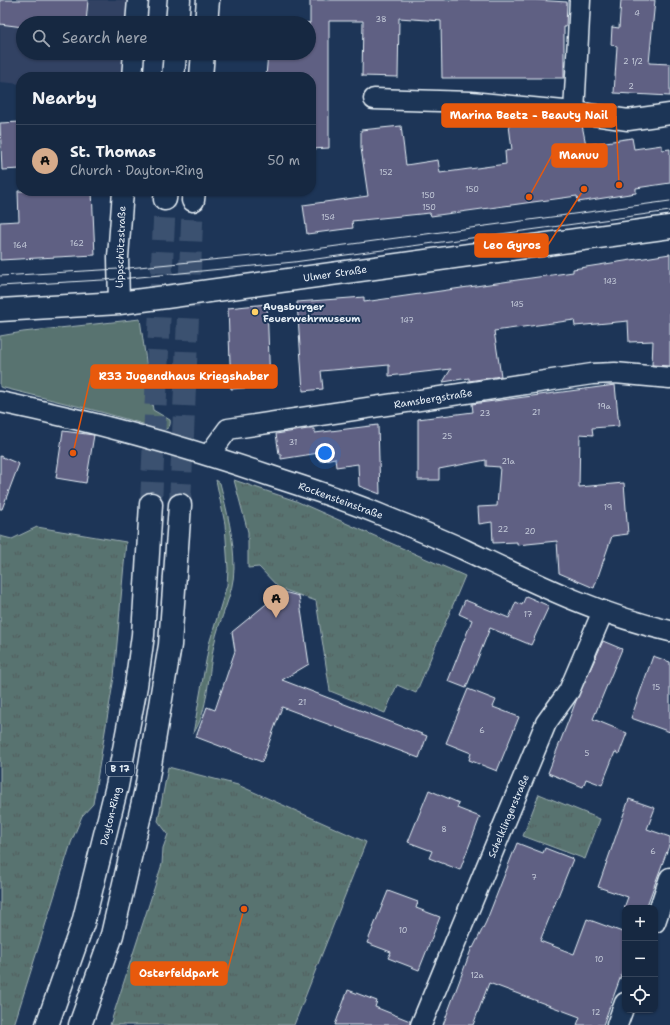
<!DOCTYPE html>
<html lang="en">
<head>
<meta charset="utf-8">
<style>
  :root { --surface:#162841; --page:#1f3048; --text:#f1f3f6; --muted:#9ea6b1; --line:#35445a; --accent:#d6ab8b }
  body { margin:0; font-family:"Shantell Sans",sans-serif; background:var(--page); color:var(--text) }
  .controls { position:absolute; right:12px; bottom:12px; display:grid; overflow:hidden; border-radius:8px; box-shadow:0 1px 3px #0004 }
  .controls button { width:36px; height:36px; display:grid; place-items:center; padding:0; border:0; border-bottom:1px solid var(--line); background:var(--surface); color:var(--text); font:20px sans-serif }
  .you { position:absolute; left:325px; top:453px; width:14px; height:14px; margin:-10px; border:3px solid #fff; border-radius:50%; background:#1a73e8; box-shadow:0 0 0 6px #1a73e833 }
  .badge { display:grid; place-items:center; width:26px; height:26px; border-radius:50%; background:var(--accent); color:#111; font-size:13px; font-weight:700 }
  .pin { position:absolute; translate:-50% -33px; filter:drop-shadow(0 1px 2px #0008) }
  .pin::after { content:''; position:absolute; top:21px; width:14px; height:12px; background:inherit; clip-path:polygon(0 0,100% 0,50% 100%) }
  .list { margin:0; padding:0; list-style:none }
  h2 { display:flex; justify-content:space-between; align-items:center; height:52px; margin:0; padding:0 16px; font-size:17px }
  h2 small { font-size:13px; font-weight:400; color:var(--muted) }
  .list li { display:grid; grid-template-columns:26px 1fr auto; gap:12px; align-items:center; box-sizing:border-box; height:72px; padding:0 16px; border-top:1px solid var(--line) }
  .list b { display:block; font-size:15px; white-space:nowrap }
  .list p { margin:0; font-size:13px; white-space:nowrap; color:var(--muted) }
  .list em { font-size:13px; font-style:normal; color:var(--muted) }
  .icon { flex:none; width:22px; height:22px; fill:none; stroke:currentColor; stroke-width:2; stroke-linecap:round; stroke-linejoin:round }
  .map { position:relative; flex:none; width:670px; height:1025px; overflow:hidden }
  .search { position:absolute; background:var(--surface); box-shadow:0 1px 3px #0004; left:16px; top:16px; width:300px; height:44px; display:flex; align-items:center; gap:10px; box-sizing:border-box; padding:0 14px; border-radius:22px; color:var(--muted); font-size:15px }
  .panel { position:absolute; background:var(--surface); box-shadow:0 1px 3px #0004; left:16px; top:72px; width:300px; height:124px; border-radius:16px }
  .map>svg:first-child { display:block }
  .built { fill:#314264 }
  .grass { fill:#597370; stroke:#a0b2b4 }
  .park { fill:url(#park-tufts); stroke:#a0b2b4 }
  .building { fill:#5f6083; stroke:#e8f1f8 }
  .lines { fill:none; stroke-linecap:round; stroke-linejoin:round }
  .highway-tunnel { stroke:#3b516f; stroke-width:22; stroke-dasharray:22 11; stroke-linecap:butt }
  .street-casing { stroke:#e8f1f8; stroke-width:23 }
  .secondary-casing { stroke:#e8f1f8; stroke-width:25 }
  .highway-casing { stroke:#e8f1f8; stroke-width:25 }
  .street { stroke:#1d3557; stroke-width:20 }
  .secondary { stroke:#1d3557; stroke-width:22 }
  .highway { stroke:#1d3557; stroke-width:22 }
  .tram { stroke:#e8f1f8; stroke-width:1 }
  .poi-dot { fill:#ffd166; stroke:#1d3557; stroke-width:1.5 }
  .labels { text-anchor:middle; stroke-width:4; stroke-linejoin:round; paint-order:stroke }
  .number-label { font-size:8px; fill:#c6cddb }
  .shield { fill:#1d3557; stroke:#abb9c8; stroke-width:1 }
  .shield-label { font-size:9px; font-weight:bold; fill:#e8f1f8 }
  .street-label { font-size:10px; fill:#e8f1f8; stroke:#1d3557 }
  .poi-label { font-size:10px; font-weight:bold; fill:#e8f1f8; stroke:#1d3557; text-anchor:start }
  .leader { fill:none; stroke:#e8590c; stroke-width:1.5 }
  .callout-dot { fill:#e8590c; stroke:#1d3557; stroke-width:1.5 }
  .callout { fill:#e8590c; stroke:#e8590c; stroke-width:1.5 }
  .callout-label { font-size:11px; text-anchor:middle; font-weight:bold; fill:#fff }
</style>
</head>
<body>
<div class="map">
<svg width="670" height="1025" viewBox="0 0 670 1025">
  <defs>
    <pattern id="park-tufts" width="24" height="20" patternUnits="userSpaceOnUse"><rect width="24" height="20" fill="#597370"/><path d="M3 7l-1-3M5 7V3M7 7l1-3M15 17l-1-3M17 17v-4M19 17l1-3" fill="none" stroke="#4f5b5b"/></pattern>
  </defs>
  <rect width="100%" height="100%" fill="#1d3557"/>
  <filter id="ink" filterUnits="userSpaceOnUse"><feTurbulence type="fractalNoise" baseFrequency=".025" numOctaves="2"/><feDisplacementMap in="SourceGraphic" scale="8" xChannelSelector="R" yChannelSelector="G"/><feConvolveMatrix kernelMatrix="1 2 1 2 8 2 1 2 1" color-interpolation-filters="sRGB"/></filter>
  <g filter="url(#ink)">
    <!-- built -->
    <path class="built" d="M0,0H135L133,23H23V53H131L129,77H21V84L0,82Z"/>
    <!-- grass -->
    <g class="grass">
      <path d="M140,319L153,410L170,420C171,425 169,428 164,430L101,412L0,387V336L23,332Z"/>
      <path d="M216,480L220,483C227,511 234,538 234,568C234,595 219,618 214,645C208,671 209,711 193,734L209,644L227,585L228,569L225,524Z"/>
    </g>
    <!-- park -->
    <g class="park">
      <path d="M234,480L296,501L465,576L416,693L397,685L385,713L330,691L316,601L279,588L259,567L248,568V532Z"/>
      <path d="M37,527L126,542L114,677L93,804L82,816L71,843L14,1025H0V536L12,539Z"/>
      <path d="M168,767L238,785L366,842L294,1025H110L162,864L163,848L168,834L158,821Z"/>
      <path d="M539,794L600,819L585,859L523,836Z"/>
    </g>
    <!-- building -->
    <g class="building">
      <path d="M0,0H88L86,23H23V27L0,24Z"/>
      <path d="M310,0H535L567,2L566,27H564V78H442L441,21L399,18L398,77L362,76L363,21H329V148L311,149V77H266L268,53H309V23H271V20L310,23Z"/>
      <path d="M621,0H655L649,63L670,64V96L614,93L617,46L611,45L612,27L619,28Z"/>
      <path d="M508,117L582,125L586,145L632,138L634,149L662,145V150L670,149V183L636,188V193L578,202L577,196L431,216L430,213L352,221L353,228L307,234L303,205L368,196L361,148V130L401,126L406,165L438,160L440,173L506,164L505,151L512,150Z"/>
      <path d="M21,122V169L2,170L0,123Z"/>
      <path d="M18,191H92L95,255L0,260V222L19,221Z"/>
      <path d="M670,254V366L652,365L653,341L629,342L628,321L575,326L574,320L494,331L501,376L469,381V378L443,382L451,369L389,376V365L321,371L323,389L303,391L297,302L364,297V302L573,272V269Z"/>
      <path d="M267,304L270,386L231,389L228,308Z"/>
      <path d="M615,385L619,426L592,428L593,435L580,434L579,487L624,483L628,534L612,536L594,588L559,573L557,541L517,545V542L493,543L492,522L479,524L478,507L497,506L500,467L486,466V460L439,469V480H418V419L473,412L472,404Z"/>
      <path d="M378,425L380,494L359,486L358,464L336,467L335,458L320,461L319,453L281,459V454H279L276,434L308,429H315V433Z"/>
      <path d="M63,431L94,435L86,483L56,478Z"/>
      <path d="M0,456L19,464L2,509H0Z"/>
      <path d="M268,588L299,596L309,664L282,680L427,736L419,758L282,707L262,762L196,737L207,707L215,710L235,651L232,632L270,601L274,604Z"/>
      <path d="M526,596L549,606L531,645L490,628L466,688L448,681L472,620L459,614L465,600L509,618L516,602L522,605Z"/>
      <path d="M603,641L622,649L593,719L627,733L619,754L615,752L602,785L586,779L583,787L548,773L576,701Z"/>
      <path d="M653,656L670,662V732L631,718Z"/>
      <path d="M468,689L496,700L493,707L519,717L497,771L469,760L471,753L446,743Z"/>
      <path d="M429,790L459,803L457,808L480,817L460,870L429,858L432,851L408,842Z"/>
      <path d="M629,799L655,808L647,829L670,837V843L646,908H624L628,897L598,887Z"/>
      <path d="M517,843L543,853L545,848L573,859L540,941L574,954L587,919L625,933V965L603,1025H577L580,1017L489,983L473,1025H443L472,947L473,948L486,922Z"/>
      <path d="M388,891L418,902L416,908L440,917L419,970L388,958L391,952L367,943Z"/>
      <path d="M348,990L377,1001L375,1007L410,1021V1025H335Z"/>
    </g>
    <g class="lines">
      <!-- highway-tunnel -->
      <g class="highway-tunnel">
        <path d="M151,504L165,199"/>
        <path d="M180,505L193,200"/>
      </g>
      <defs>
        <g id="street">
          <path d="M136,23L138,0"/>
          <path d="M132,77L134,53"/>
          <path d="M374,99L471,102L574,112L628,120L670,114"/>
          <path d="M574,112L580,0"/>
          <path d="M119,303L118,257L123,191"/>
          <path d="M0,402C91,421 180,445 268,475C305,487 343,499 379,514C408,526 437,537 465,550C531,581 598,615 670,631"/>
          <path d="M209,455L228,429L592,374L615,373L670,378"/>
          <path d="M655,922L670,878"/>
          <path d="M421,1025L546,723L569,691L603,611"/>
          <path d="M617,1025L625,1003"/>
        </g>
        <path id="secondary" d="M0,310L119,303L166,297L670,227"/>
        <g id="highway">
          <path d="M177,23L179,0"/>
          <path d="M206,23L208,0"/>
          <path d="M173,77L175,53"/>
          <path d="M201,77L203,53"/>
          <path d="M165,199L166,191"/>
          <path d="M193,200L194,191"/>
          <path d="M47,1025L83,923L117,786L136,686L143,635L151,504"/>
          <path d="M80,1025L112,935L146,789L170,645L180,505"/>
        </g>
      </defs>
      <!-- street casing -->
      <use href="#street" class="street-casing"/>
      <!-- secondary casing -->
      <use href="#secondary" class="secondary-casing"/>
      <!-- highway casing -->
      <use href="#highway" class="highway-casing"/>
      <!-- street -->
      <use href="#street" class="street"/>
      <!-- secondary -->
      <use href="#secondary" class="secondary"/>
      <!-- highway -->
      <use href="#highway" class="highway"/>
      <!-- tram -->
      <g class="tram">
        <path d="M0,276L118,269L293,252L670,201"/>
        <path d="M0,286L119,279L294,262L670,211"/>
      </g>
    </g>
  </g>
  <!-- markers -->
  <circle class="poi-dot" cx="255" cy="312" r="4"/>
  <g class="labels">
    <!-- number labels -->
    <g class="number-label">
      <text x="637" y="16">4</text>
      <text x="381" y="22">38</text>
      <text x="633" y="64">2 1/2</text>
      <text x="631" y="89">2</text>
      <text x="386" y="175">152</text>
      <text x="472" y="192">150</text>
      <text x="428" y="198">150</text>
      <text x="429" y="210">150</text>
      <text x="328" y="220">154</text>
      <text x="77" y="246">162</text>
      <text x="20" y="248">164</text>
      <text x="610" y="284">143</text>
      <text x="517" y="307">145</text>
      <text x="407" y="323">147</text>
      <text x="604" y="409">19a</text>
      <text x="536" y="415">21</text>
      <text x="485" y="416">23</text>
      <text x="447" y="439">25</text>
      <text x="293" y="445">31</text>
      <text x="508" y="464">21a</text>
      <text x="608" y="510">19</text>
      <text x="503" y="532">22</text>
      <text x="530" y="534">20</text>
      <text x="528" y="617">17</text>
      <text x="656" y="690">15</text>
      <text x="302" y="705">21</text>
      <text x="482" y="733">6</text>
      <text x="587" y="756">5</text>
      <text x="444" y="832">8</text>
      <text x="653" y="854">6</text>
      <text x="534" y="880">7</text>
      <text x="403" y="933">10</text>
      <text x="599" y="962">10</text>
      <text x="477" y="978">12a</text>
      <text x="596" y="1015">12</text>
    </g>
    <!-- shield labels -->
    <rect class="shield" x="106" y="762" width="28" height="14" rx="3"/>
    <g class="shield-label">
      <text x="120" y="772">B 17</text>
    </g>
    <!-- street labels -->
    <g class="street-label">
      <text transform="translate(120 247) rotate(-88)" y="4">Lippschützstraße</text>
      <text transform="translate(335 273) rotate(-8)" y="4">Ulmer Straße</text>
      <text transform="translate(433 398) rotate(-9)" y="4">Ramsbergstraße</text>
      <text transform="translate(341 500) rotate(20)" y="4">Rockensteinstraße</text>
      <text transform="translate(110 816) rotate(-76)" y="4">Dayton-Ring</text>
      <text transform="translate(508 816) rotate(-67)" y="4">Schelklingerstraße</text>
    </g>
    <!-- poi labels -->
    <g class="poi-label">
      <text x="263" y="310">Augsburger<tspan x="263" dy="12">Feuerwehrmuseum</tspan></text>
    </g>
  </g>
  <!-- callouts -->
  <path class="leader" d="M619 185L616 116M529 197L552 155M584 189L548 245M73 453L91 376M244 909L227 973"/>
  <g class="callout-dot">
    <circle cx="619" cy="185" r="4"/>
    <circle cx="529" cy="197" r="4"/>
    <circle cx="584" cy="189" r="4"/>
    <circle cx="73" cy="453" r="4"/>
    <circle cx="244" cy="909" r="4"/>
  </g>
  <g class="callout">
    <rect x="442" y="104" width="174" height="23" rx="4"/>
    <rect x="552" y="144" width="55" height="23" rx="4"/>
    <rect x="475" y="234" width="73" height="23" rx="4"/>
    <rect x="91" y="365" width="186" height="23" rx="4"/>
    <rect x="131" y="962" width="96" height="23" rx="4"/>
  </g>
  <g class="callout-label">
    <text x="529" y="119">Marina Beetz - Beauty Nail</text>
    <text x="579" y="159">Manuu</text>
    <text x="512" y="249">Leo Gyros</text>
    <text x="184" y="380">R33 Jugendhaus Kriegshaber</text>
    <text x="179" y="977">Osterfeldpark</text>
  </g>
</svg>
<div class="controls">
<button>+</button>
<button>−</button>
<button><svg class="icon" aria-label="locate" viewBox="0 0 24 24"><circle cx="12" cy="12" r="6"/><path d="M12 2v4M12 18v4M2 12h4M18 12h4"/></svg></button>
</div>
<div class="you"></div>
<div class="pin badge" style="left:276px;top:618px">A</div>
<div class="search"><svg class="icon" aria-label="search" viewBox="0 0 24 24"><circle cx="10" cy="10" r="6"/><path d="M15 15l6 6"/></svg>Search here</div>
<section class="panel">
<h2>Nearby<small></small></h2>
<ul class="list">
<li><span class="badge">A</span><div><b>St. Thomas</b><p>Church · Dayton-Ring</p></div><em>50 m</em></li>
</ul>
</section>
</div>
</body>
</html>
